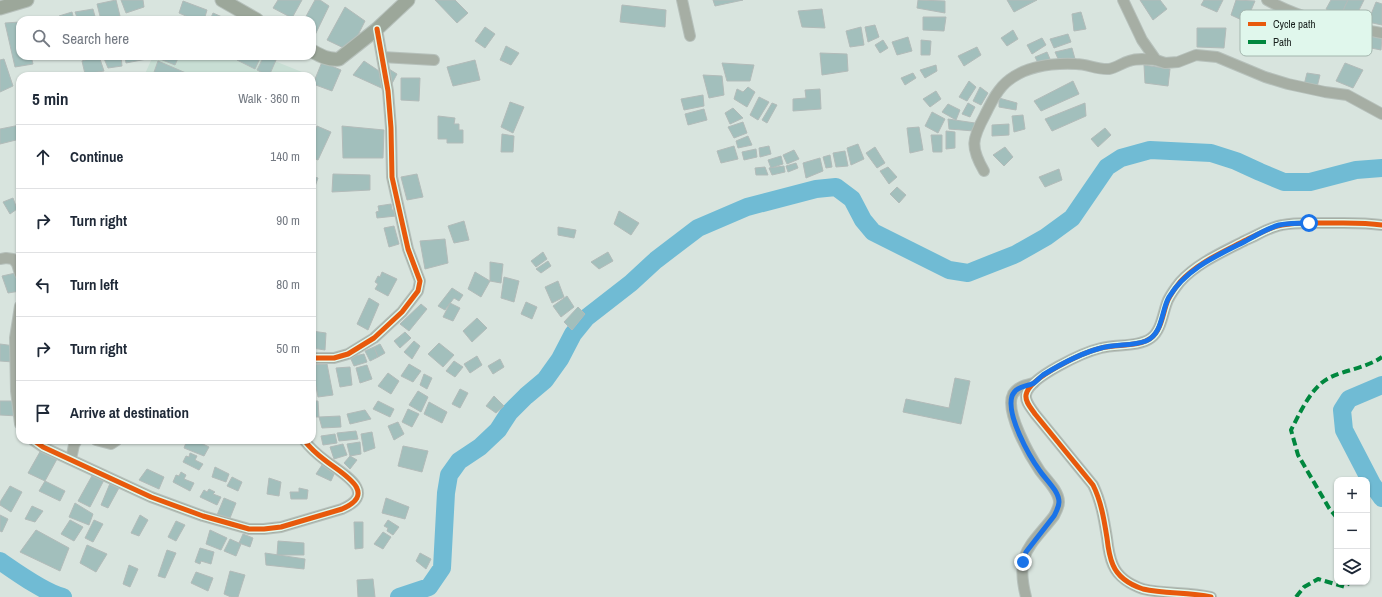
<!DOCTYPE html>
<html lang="en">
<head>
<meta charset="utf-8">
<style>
  :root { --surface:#fff; --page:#f2f2f3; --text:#1f2937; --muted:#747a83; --line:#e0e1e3 }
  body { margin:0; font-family:"Archivo Narrow",sans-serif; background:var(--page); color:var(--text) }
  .controls { position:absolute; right:12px; bottom:12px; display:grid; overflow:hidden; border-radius:8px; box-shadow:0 1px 3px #0004 }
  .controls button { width:36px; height:36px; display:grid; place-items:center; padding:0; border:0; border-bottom:1px solid var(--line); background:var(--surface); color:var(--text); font:20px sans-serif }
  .stop { position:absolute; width:12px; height:12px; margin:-9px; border:3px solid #1a73e8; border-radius:50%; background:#fff }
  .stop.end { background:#1a73e8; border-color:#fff; box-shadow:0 1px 4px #0008 }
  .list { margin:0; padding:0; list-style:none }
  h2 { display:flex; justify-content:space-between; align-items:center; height:52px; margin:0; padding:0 16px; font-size:17px }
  h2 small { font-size:13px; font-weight:400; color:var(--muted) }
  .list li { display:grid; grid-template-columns:26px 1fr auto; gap:12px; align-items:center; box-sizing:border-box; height:64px; padding:0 16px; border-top:1px solid var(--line) }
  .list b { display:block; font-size:15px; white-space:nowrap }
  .list em { font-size:13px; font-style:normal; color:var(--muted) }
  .icon { flex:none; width:22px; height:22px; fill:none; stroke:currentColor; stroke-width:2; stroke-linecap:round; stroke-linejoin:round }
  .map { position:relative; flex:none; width:1382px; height:597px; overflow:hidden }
  .search { position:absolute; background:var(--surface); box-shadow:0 1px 3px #0004; left:16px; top:16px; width:300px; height:44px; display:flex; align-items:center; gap:10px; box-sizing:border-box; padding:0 14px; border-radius:12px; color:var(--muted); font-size:15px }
  .panel { position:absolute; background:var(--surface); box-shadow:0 1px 3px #0004; left:16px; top:72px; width:300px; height:372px; border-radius:12px }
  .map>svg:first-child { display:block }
  .built { fill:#c8ded4 }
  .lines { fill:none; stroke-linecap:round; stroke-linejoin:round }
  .river { stroke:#70bbd4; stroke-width:18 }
  .building { fill:#a2bfbc; stroke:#b2bbb9 }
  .minor-casing { stroke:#b6c0bb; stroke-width:12 }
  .major-casing { stroke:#b6c0bb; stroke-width:15 }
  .minor { stroke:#a6aea4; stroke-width:10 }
  .major { stroke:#9ca79a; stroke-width:13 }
  .quiet { stroke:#00873e; stroke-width:4; stroke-dasharray:8 4; stroke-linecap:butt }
  .cycleway-casing { stroke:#e0f7ec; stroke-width:8 }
  .cycleway { stroke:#e8590c; stroke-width:5 }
  .route { stroke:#1a73e8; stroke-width:5 }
  .key { fill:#e0f7ec; stroke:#a4b6ae; stroke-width:1 }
  .key-label { font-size:11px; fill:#18201d }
</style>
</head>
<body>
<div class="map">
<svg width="1382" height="597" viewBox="0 0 1382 597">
  <rect width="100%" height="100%" fill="#d8e4de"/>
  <!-- built -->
  <path class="built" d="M153,56H262L312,76H144Z"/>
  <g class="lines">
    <!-- river -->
    <g class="river">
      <path d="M1382,385L1349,399L1342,410L1344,430L1372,484L1382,498"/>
      <path d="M0,561C16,572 45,593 63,597"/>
      <path d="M399,597L429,587L442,568L446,493L449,475L459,461L480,447L498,430L509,413L526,396L545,380L560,359L573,334L586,318L631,283L656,260L698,228L747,207L816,189L836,187L852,199L863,220L873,232L949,270L968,273L1016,254L1046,237L1072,218L1107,167L1121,158L1150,150L1211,153L1236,161L1260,172L1284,182H1310L1356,170L1382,168"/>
    </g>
  </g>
  <!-- building -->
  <g class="building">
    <path d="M116,0L120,16L101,20L97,4Z"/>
    <path d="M121,0H143L144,7L126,13Z"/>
    <path d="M278,0H302L292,18L273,8Z"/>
    <path d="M315,0H320L329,6L315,35L312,33V20H304Z"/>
    <path d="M435,0H455L468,13L457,23Z"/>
    <path d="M713,0H743L715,6Z"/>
    <path d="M918,0L945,1V13L917,8Z"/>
    <path d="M1007,0H1037L1014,12Z"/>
    <path d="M1140,0H1160L1167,9L1153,20Z"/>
    <path d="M1204,0H1223L1217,12L1201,5Z"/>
    <path d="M1236,0L1255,1L1246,22L1231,15Z"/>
    <path d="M1331,0H1348L1341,15L1326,9Z"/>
    <path d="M1348,0H1364L1354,20L1341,15Z"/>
    <path d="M183,1L207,10L204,20H195L179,13Z"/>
    <path d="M1376,2L1382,4V25L1368,22Z"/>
    <path d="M622,5L666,10L665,27L620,22Z"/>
    <path d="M345,7L365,21L350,51L327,40Z"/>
    <path d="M93,9L96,20H78L75,12Z"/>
    <path d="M822,9L825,28L802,27L798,11Z"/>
    <path d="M72,12L74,20H60L59,16Z"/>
    <path d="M1081,12L1086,29L1074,31L1072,14Z"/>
    <path d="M213,13L229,20H210Z"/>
    <path d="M923,17H946L944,31L923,30Z"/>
    <path d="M20,22V56H31L33,64L15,67L5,23Z"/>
    <path d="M875,25L879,37L868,42L865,27Z"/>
    <path d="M485,27L495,34L485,48L475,41Z"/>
    <path d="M861,27L864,45L850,47L846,31Z"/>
    <path d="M1197,28H1226L1224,48L1197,47Z"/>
    <path d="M1013,30L1018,39L1007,46L1001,38Z"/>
    <path d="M1370,33L1382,36L1381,50L1366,47Z"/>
    <path d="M1068,34L1071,42L1054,48L1050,39Z"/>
    <path d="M908,37L912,51L897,55L892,42Z"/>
    <path d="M1042,38L1046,45L1032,54L1027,45Z"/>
    <path d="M883,40L888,48L880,53L875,45Z"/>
    <path d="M921,40L931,41L930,55H921Z"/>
    <path d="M506,46L519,53L511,65L500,60Z"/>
    <path d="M977,47L981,55L964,66L958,56Z"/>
    <path d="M1072,48L1075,59L1059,61L1055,52Z"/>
    <path d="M1047,52L1050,59L1039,65L1035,57Z"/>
    <path d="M820,53L847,54L848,71L822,75Z"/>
    <path d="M99,56L104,71L85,74L82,61Z"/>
    <path d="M103,56H121L122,66L108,68Z"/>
    <path d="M125,56H152V58L126,63Z"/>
    <path d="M161,56H179L175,65L160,59Z"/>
    <path d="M240,56H261L255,69L237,60Z"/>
    <path d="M264,56L276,60L269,76L257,70Z"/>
    <path d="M4,59L13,86L0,92V60Z"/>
    <path d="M475,60L480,80L453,86L447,67Z"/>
    <path d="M158,61L193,76H156L153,75Z"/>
    <path d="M364,61L379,71L384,66L397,74L388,91L353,75Z"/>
    <path d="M322,62L341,70L332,91L313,84Z"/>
    <path d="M722,63L754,65L750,81H727Z"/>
    <path d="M1345,63L1363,70L1353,88L1336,81Z"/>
    <path d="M936,65L937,71L925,78L920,70Z"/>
    <path d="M1144,65L1170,69L1168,86L1145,83Z"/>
    <path d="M913,73L916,78L905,85L901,78Z"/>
    <path d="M1307,73L1320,75L1317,87L1304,85Z"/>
    <path d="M703,75L722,76L724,95L709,98Z"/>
    <path d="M401,78H420L419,101L401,100Z"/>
    <path d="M969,81L976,87L967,101L959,97Z"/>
    <path d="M1073,81L1079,94L1041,111L1034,101Z"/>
    <path d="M748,87L755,92L747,107L734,99L737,89L743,92Z"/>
    <path d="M980,87L988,93L981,105L973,101Z"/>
    <path d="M820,89L821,109L793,111V99L806,98L805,90Z"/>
    <path d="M936,91L941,99L930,107L923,99Z"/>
    <path d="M703,95L704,106L684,110L681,99Z"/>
    <path d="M759,97L769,102L758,120L750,115Z"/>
    <path d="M999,98L1017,103L1016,110L999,107Z"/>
    <path d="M510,102L524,107L513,133L501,127Z"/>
    <path d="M772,103L777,105L767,123L762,120Z"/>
    <path d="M968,103L975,107L970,117L962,114Z"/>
    <path d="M1085,103L1086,116L1052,131L1045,119Z"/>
    <path d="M948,104L960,110L956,120L942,112Z"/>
    <path d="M733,108L743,118L730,124L725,113Z"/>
    <path d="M704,109L707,120L688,125L685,114Z"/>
    <path d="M932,112L945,119L938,133L925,126Z"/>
    <path d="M1023,115L1025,129L1014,132L1012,116Z"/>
    <path d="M438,116L455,118L454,124H459V130H463V143H447V139H438Z"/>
    <path d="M948,119L975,123L974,131L949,129Z"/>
    <path d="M743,122L747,133L734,138L728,127Z"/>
    <path d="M1009,124V135L992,136V125Z"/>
    <path d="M20,125V139L0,144V129Z"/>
    <path d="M317,126L331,132L318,160L312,158V137Z"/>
    <path d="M342,126L384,130L383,158H343Z"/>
    <path d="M919,127L923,150L910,153L907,128Z"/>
    <path d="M1105,128L1111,135L1098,147L1091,139Z"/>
    <path d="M946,131L955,132V148L946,149Z"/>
    <path d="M502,134L514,136L513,152H501Z"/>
    <path d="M931,135H942V152H933Z"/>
    <path d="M748,136L752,145L738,148L736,141Z"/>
    <path d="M858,144L864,159L851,165L847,148Z"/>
    <path d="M734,146L738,159L721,163L717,151Z"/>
    <path d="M769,146L771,154L760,157L759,148Z"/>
    <path d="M875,147L885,163L877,168L866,153Z"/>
    <path d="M1005,147L1013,157L1004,166L993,155Z"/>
    <path d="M756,149L757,157L744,160L742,152Z"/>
    <path d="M794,150L799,159L787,164L783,155Z"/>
    <path d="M845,151L848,166L836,167L833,153Z"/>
    <path d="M830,155L832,167L826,168L823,157Z"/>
    <path d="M781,156L783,164L771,168L768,160Z"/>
    <path d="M820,158L823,171L806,178L803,163Z"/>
    <path d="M796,163L798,168L788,172L786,166Z"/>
    <path d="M784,166L785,172L772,175L769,168Z"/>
    <path d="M765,167L768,175H756L755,168Z"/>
    <path d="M888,167L897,177L889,184L880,171Z"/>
    <path d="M1059,169L1062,180L1045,187L1039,177Z"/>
    <path d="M333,174L370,175V190L332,192Z"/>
    <path d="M417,174L423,197L407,200L401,177Z"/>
    <path d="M312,176L318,178L312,195Z"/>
    <path d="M897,187L906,195L899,203L890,194Z"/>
    <path d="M13,198L17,209L10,214L3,202Z"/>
    <path d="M391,204L392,210H395L396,216L377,218L376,212L379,211L378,206Z"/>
    <path d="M619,211L639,223L631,235L614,224Z"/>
    <path d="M464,221L469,240L454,243L448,226Z"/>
    <path d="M394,226L399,244L389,247L384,228Z"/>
    <path d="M558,227L576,230L574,238L558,235Z"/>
    <path d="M445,239L448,263L425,269L420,241Z"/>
    <path d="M543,252L547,259L536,267L531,261Z"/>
    <path d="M608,252L613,261L599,269L591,262Z"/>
    <path d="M548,261L551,266L541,273L536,269Z"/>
    <path d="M490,262L503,264L501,283L490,281Z"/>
    <path d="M20,272V291L8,293L2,276Z"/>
    <path d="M382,272L397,279L388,296L375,289L378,284L375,282L378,276L380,277Z"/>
    <path d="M475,272L490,281L481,297L468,289Z"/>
    <path d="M504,277L519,281L514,302L501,298Z"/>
    <path d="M558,281L564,297L552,303L545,287Z"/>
    <path d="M452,288L463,295L459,301L454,298L445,310L438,306Z"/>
    <path d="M567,296L574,307L561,317L553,306Z"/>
    <path d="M369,298L379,304L368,330L357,324Z"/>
    <path d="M526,302L537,307L532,319L521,314Z"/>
    <path d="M450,303L460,308L453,321L443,317Z"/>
    <path d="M421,304L427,309L409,331L400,324Z"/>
    <path d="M578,307L585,314L572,330L564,322Z"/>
    <path d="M477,318L487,328L472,342L463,331Z"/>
    <path d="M312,331L326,333L325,350L312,348Z"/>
    <path d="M405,332L411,338L400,348L394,341Z"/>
    <path d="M414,341L420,346L412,359L404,352Z"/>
    <path d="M439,343L454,355L443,367L428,354Z"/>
    <path d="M0,344L15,346L13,362L0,361Z"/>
    <path d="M380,344L385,353L378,357L374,347Z"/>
    <path d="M374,347L378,357L370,361L365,351Z"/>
    <path d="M364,354L367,362L354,366L350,357Z"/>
    <path d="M477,356L482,365L470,373L464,364Z"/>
    <path d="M500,359L504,367L493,374L488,366Z"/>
    <path d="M454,361L463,367L455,377L446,371Z"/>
    <path d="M327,364L333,395L318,397L312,365Z"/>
    <path d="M409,364L421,371L413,382L401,376Z"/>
    <path d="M367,365L372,379L360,383L356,368Z"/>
    <path d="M350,367L352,385L340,387L336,368Z"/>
    <path d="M388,373L399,381L391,394L378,386Z"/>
    <path d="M424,374L432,378L427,389L420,385Z"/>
    <path d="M955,378L970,381L961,424L903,412L906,399L949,408Z"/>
    <path d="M460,389L468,393L460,408L452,404Z"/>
    <path d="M418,391L428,397L421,412L409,405Z"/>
    <path d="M494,396L504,406L496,413L486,406Z"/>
    <path d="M0,401H17L18,416L0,415Z"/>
    <path d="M312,401H318L319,417H312Z"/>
    <path d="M378,401L394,409L390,417L373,409Z"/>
    <path d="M429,402L447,412L442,423L424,414Z"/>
    <path d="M408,409L419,414L412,427L402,422Z"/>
    <path d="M365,410L371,419L350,424L347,414Z"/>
    <path d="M340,416L341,427L322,428L319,417Z"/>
    <path d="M398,422L404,434L394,440L388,426Z"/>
    <path d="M356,431L358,439L339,441L337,433Z"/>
    <path d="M372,432L375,448L364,452L361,434Z"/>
    <path d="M335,434L337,443L323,445L321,436Z"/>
    <path d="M187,440H195L209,447L204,456L184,448Z"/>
    <path d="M360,442L361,454L350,456L347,444Z"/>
    <path d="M343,444L347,455L334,459L330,447Z"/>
    <path d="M403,446L428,451L422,472L398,466Z"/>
    <path d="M41,450L57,459L45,481L28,473Z"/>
    <path d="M190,453L197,456L195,460L203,464L199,470L183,462L186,456L189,457Z"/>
    <path d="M350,456L357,460L350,469L344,463Z"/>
    <path d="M322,465L335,472L331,481L316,474Z"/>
    <path d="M215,467L229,474L226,482L212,477Z"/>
    <path d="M147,469L164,477L159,489L139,480Z"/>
    <path d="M181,472L186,475L184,479L194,483L190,491L173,482L176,475L179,476Z"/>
    <path d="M93,474L104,480L90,507L78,501Z"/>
    <path d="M232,477L242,482L238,491L227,486Z"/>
    <path d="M269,478L281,482L279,496L267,494Z"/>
    <path d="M45,481L65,491L60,501L39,491Z"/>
    <path d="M111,481L120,486L108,508L101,505Z"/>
    <path d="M10,486L22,492L11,512L0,505V502Z"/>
    <path d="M299,488L308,490L307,499H291L290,492H299Z"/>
    <path d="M209,489L215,492L213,494L221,497L217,505L200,497L204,490L207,492Z"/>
    <path d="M224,498L236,503L230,518L217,515Z"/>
    <path d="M386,498L409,507L405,519L382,513Z"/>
    <path d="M75,503L93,514L89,525L69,517Z"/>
    <path d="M32,506L43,511L35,522L25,519Z"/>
    <path d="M0,515L8,519L2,532L0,531Z"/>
    <path d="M140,515L148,520L139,536L131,533Z"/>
    <path d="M70,520L83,527L74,541L61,534Z"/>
    <path d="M94,520L103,524L93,542L85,538Z"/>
    <path d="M388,520L399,527L393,535L387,531L388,528L384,526Z"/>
    <path d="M176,521L185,525L176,541L168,537Z"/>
    <path d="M354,522H363V548L355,549Z"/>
    <path d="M36,530L69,548L60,571L20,552Z"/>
    <path d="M210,530L227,538L221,550L206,544Z"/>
    <path d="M383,532L391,537L383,549L374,544Z"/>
    <path d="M243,534L253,538L250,547L239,543Z"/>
    <path d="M230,539L241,544L236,556L224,551Z"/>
    <path d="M278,541L304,543V555H277Z"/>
    <path d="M87,545L107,554L96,572L80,563Z"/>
    <path d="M200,548L214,552L211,564L201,561L200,564L195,562Z"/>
    <path d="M167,550L176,553L165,578L158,576Z"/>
    <path d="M265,553L305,559L304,569L266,565Z"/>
    <path d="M420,553L431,559L426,569L416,561Z"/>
    <path d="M129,565L138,569L130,587L123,584Z"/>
    <path d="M230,571L245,575L238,597H231L224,594Z"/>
    <path d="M196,572L213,578L208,591L191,583Z"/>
    <path d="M373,579L375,597H358L357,580Z"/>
  </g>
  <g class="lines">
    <defs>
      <g id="minor">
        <path d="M682,0L690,36"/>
        <path d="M1123,0L1142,40L1156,60L1165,63L1178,62L1196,55L1217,57L1265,77L1288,84L1325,92L1347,95L1382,114"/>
        <path d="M1267,0C1306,22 1340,25 1382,33"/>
        <path d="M382,57L434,60"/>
        <path d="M984,171C970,147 972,139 985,115C991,103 998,88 1009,80C1027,66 1054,63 1076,64C1087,64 1098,70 1109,69C1116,68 1122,63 1129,61C1138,58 1146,59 1156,60"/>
        <path d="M0,259L6,258L13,259L17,264L20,274"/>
        <path d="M20,306L15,338L16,391L20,424"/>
        <path d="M312,358H334L348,354L374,338L402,312L418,291L420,281L408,249L392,177L391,128L388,91L377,29"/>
        <path d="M33,440L43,447L151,497L203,516L249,529H264L281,527L342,509C379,493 343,474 326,461C318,455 310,448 304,440"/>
        <path d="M96,440L111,444L117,440"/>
        <path d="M71,459L74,445L77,440"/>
        <path d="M1026,597C1015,553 1029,548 1054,516C1056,512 1059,507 1059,502C1059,491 1046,479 1040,471C1030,456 1004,411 1013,394C1018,386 1026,385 1034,383"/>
        <path d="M1211,597C1189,592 1165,594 1143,589C1131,585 1118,577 1113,565C1109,556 1108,547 1107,538C1104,519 1101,501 1093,485L1035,414C1031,408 1025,402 1026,395C1029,377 1084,352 1101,348C1116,344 1139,347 1151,338C1162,330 1163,311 1168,300C1171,294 1176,287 1180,282C1197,263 1223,252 1246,240C1258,235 1269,227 1282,225C1296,222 1310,223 1325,223C1344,223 1363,222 1382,225"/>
      </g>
      <g id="major">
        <path d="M222,0L257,20"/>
        <path d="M0,8L27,0"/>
        <path d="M312,51C321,56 328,60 339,59L377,29L408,0"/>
      </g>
    </defs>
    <!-- minor casing -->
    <use href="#minor" class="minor-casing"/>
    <!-- major casing -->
    <use href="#major" class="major-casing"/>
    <!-- minor -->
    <use href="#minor" class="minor"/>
    <!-- major -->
    <use href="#major" class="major"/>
    <!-- quiet -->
    <g class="quiet">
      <path d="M1337,518L1329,508L1298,455L1291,430C1300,413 1312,385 1331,377C1346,370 1368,367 1382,357"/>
      <path d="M1296,597L1304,587L1318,579L1345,587L1350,582"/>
    </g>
    <defs>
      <g id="cycleway">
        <path d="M312,358H334L348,354L374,338L402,312L418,291L420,281L408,249L392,177L391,128L388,91L377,29"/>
        <path d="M33,440L43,447L151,497L203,516L249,529H264L281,527L342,509C379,493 343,474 326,461C318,455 310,448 304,440"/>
        <path d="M1211,597C1189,592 1165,594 1143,589C1131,585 1118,577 1113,565C1109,556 1108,547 1107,538C1104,519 1101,501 1093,485L1035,414C1031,408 1025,402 1026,395C1029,377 1084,352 1101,348C1116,344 1139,347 1151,338C1162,330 1163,311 1168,300C1171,294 1176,287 1180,282C1197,263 1223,252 1246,240C1258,235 1269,227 1282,225C1296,222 1310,223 1325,223C1344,223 1363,222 1382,225"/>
      </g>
    </defs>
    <!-- cycleway casing -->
    <use href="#cycleway" class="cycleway-casing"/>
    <!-- cycleway -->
    <use href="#cycleway" class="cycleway"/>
  </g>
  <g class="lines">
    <!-- route -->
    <path class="route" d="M1023,562L1026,552L1054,516C1056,512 1059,507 1059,502C1059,491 1046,480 1040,471C1029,456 1006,415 1012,396C1016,386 1026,387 1034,383C1037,381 1040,377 1043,375C1061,364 1081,353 1101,348C1115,344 1133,346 1146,341C1163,334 1161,311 1169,297C1186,269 1216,256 1244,242C1255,236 1266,229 1279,225C1289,223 1299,223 1309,223"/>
  </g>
  <!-- legend -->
  <rect x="1240" y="10" width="132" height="46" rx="6" class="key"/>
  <rect x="1248" y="22" width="18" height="4" fill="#e8590c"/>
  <rect x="1248" y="40" width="18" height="4" fill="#00873e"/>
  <g class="key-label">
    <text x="1273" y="28">Cycle path</text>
    <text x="1273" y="46">Path</text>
  </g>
</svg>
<div class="controls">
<button>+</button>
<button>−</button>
<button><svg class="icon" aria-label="layers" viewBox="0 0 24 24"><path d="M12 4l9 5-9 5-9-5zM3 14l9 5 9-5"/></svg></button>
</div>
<div class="stop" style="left:1309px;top:223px"></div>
<div class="stop end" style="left:1023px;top:562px"></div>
<div class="search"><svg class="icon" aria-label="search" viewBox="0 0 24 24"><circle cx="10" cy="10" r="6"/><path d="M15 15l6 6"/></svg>Search here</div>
<section class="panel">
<h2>5 min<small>Walk · 360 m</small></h2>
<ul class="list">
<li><svg class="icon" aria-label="ahead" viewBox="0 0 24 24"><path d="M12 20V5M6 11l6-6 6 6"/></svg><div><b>Continue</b></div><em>140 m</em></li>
<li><svg class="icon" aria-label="right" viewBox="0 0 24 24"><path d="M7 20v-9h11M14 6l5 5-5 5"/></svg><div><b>Turn right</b></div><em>90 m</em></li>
<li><svg class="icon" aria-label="left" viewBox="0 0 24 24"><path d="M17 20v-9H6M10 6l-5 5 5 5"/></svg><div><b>Turn left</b></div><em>80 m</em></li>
<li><svg class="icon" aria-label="right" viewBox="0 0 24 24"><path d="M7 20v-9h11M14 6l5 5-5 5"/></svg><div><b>Turn right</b></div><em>50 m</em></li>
<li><svg class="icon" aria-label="arrive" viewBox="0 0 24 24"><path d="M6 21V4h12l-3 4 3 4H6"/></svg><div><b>Arrive at destination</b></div></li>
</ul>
</section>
</div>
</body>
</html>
